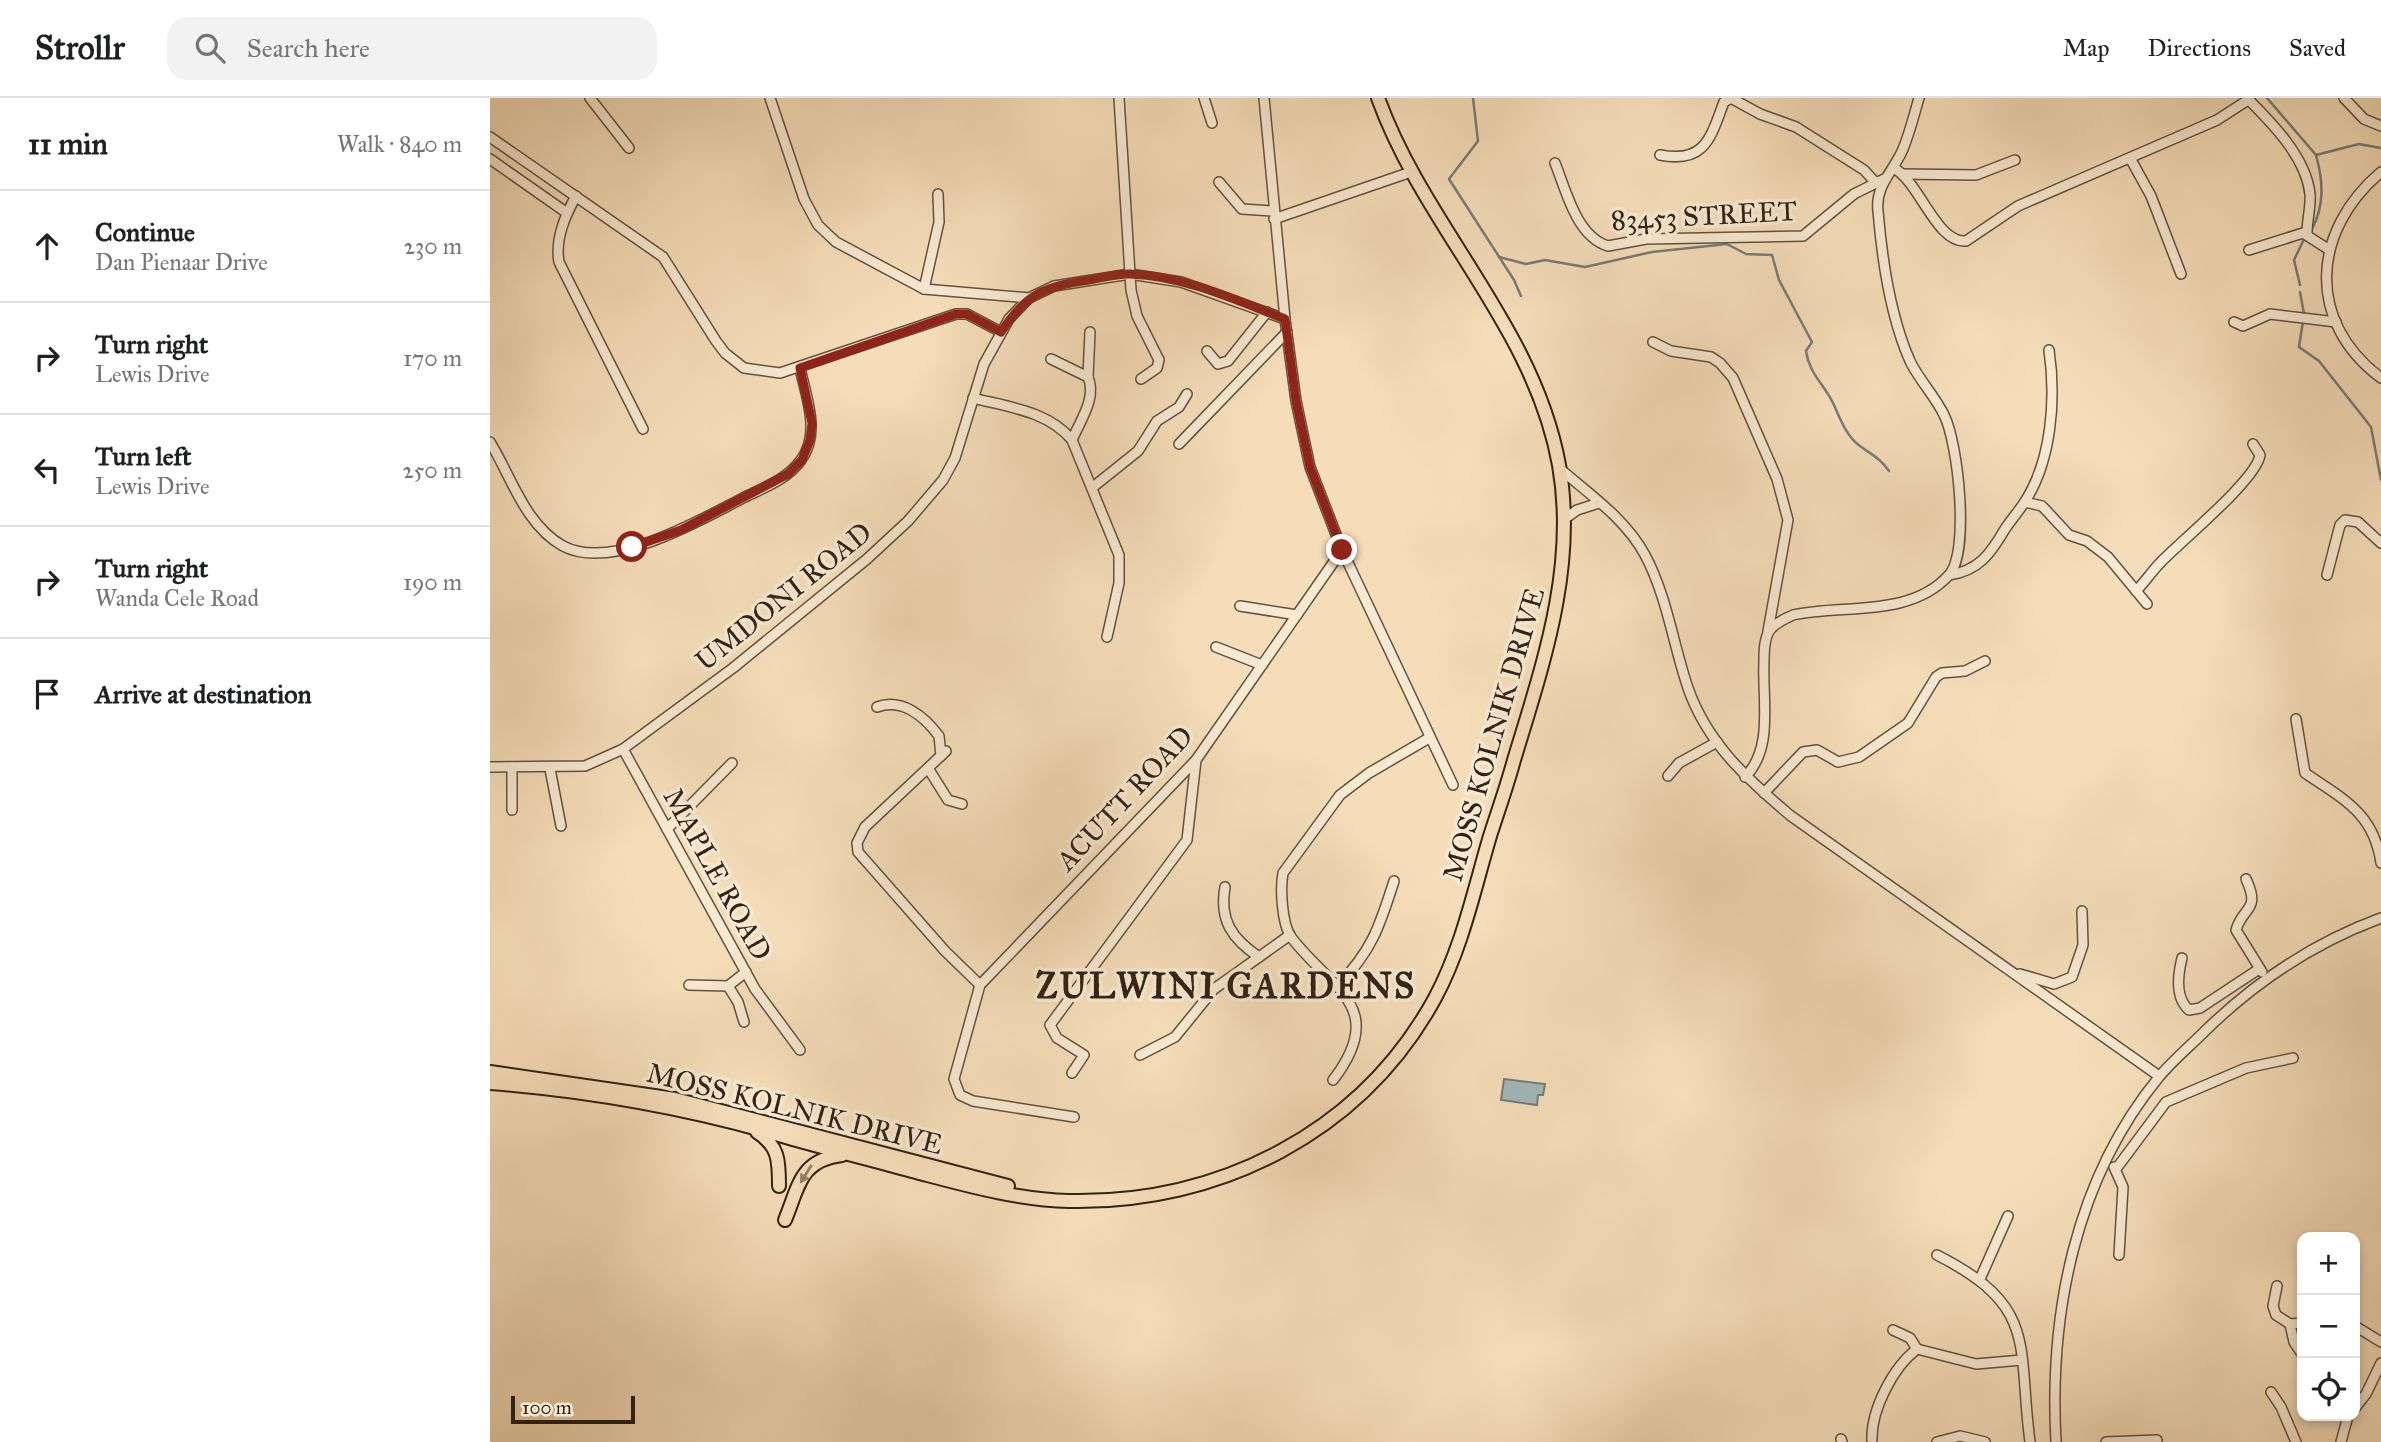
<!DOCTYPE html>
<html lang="en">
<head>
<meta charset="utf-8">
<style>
  :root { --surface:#fff; --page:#f2f2f2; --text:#202124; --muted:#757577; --line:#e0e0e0 }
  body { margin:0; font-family:"IM FELL Great Primer",serif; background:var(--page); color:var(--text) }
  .controls { position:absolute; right:21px; bottom:21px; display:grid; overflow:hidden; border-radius:14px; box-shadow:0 4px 10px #0003 }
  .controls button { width:63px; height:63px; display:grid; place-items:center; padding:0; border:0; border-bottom:2px solid var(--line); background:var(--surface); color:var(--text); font:35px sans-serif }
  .scale { position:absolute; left:21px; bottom:18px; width:124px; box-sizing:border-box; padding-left:7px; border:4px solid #322315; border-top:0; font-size:19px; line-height:24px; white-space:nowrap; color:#322315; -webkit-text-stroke:5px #f8e9d2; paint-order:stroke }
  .stop { position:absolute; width:21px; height:21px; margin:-16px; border:5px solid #8f2418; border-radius:50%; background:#fff }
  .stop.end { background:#8f2418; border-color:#fff; box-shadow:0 2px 7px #0008 }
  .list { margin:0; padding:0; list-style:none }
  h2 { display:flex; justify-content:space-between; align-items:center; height:91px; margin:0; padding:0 28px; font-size:30px }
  h2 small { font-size:23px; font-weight:400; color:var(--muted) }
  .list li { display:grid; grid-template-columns:46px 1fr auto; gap:21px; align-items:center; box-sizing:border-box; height:112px; padding:0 28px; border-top:2px solid var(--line) }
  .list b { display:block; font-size:26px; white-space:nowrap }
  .list p { margin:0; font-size:23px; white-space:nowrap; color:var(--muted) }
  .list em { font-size:23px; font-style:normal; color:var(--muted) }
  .icon { flex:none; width:38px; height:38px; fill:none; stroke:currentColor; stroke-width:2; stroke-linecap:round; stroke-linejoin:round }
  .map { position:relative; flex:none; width:1891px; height:1344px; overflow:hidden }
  header { display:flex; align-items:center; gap:42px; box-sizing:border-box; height:98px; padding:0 35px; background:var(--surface); border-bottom:2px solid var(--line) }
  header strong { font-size:33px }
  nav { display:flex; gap:38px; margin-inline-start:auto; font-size:24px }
  .search { width:490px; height:63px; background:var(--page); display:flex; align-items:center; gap:18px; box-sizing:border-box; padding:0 24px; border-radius:21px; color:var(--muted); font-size:26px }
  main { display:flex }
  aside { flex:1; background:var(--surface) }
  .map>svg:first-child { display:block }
  .water { fill:#a2b8bb; stroke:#757c79; stroke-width:2 }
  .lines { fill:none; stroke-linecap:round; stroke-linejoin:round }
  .stream { stroke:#757c79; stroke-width:2.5 }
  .minor-casing { stroke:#63523e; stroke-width:12 }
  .major-casing { stroke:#322315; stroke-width:16 }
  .minor { stroke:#f8e9d2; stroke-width:9 }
  .major { stroke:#f5ddb9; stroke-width:12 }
  .oneway { fill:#948067 }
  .route { stroke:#8f2418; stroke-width:9 }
  .labels { text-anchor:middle; stroke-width:7; stroke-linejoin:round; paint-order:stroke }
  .street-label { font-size:28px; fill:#322315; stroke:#f8e9d2 }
  .district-label { font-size:35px; font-weight:bold; letter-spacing:2px; fill:#322315; stroke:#f8e9d2 }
</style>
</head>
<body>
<header>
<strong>Strollr</strong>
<div class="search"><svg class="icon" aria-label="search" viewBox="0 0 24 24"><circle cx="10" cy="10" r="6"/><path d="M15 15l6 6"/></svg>Search here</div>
<nav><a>Map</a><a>Directions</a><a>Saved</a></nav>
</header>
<main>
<aside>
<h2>11 min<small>Walk · 840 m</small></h2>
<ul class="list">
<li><svg class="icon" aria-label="ahead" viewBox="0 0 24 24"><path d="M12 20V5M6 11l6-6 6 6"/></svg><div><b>Continue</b><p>Dan Pienaar Drive</p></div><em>230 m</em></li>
<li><svg class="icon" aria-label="right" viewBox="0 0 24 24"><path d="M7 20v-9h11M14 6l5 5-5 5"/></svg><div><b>Turn right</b><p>Lewis Drive</p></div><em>170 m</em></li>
<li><svg class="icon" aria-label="left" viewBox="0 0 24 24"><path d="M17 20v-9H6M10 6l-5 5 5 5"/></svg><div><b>Turn left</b><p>Lewis Drive</p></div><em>250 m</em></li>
<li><svg class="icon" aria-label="right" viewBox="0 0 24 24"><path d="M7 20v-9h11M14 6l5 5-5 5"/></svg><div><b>Turn right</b><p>Wanda Cele Road</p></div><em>190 m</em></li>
<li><svg class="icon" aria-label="arrive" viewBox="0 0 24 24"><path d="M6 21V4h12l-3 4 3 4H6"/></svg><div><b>Arrive at destination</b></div></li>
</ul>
</aside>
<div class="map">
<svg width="1891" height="1344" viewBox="0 0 1891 1344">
  <rect width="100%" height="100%" fill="#f5ddb9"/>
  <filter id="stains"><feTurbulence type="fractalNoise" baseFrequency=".00286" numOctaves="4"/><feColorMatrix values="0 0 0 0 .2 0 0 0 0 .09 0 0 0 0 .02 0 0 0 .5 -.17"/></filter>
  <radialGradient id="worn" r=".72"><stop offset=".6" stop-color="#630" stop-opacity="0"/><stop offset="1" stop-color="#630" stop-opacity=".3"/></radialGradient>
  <!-- water -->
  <path class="water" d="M1014,981L1055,986L1053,997H1048L1047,1007L1011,1002Z"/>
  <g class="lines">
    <!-- stream -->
    <g class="stream">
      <path d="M983,0L988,43L959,81L1024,182L1031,198"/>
      <path d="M1777,0L1826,57L1869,46L1891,50"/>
      <path d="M1822,131C1835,107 1833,82 1826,57"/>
      <path d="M1009,159L1036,166L1055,162L1095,169L1162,154L1237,146L1256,156L1282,157L1289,182L1322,244L1316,253C1319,276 1335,287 1344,307C1350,321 1357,339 1370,348C1382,357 1390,360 1399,373"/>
      <path d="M1810,187L1804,162L1814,141"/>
      <path d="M1810,194L1814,216"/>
      <path d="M1813,223L1809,249L1829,263L1881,329L1891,382"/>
    </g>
    <defs>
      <g id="minor">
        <path d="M100,0L139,50"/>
        <path d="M280,0L314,101L328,127L346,144L434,191L539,200"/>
        <path d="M629,0L641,192L647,218L669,262L667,270L651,281"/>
        <path d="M714,0L722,25"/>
        <path d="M774,0L795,221L806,303L820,369L852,452L963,687"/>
        <path d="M1757,0C1782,25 1816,59 1820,96C1821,109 1817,122 1817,135"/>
        <path d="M1854,0L1874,21L1891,28"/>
        <path d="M0,39L173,159L226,243L235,255L254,270L290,275L466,216H477L511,234"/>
        <path d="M1170,57C1216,66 1221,38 1234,4L1241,0L1270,16L1306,29L1374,72L1385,84"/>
        <path d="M1640,60L1661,98L1691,176"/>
        <path d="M0,61L77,115"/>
        <path d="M1065,65C1076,92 1086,138 1118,148L1156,141L1313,138L1364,96L1396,80"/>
        <path d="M1404,70C1430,85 1447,146 1476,143L1528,108L1727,22L1758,2"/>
        <path d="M1891,74C1822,132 1815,223 1891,280"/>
        <path d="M1414,76L1486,77L1525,62"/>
        <path d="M729,84L752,111L783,113"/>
        <path d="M86,98C75,118 65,141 69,164L153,331"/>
        <path d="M784,121L921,74"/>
        <path d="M1759,152L1813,135L1838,151"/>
        <path d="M434,191L449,124L448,96"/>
        <path d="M1744,224L1753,228L1780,216L1846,224"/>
        <path d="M1163,244L1181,253L1221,259L1230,265L1243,280L1287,381L1298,422L1278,533"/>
        <path d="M717,253L728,266L738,263L777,214"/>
        <path d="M561,261L598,279C607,300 590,323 582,342"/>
        <path d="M598,279L600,234"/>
        <path d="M483,300C518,309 558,313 582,342L629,457V485L617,539"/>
        <path d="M0,344C21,378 35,427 73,448C122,474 210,422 253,400C273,390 298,381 311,362C331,335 316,299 310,270"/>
        <path d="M689,346L797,234"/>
        <path d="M1069,370C1099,396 1136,421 1155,457C1177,498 1183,546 1198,590C1217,645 1258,682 1301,718L1669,978"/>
        <path d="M603,389L648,353L667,323L689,309L697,296"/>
        <path d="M1535,404L1552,408L1579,437L1597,443L1618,459L1657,506"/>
        <path d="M1073,422L1087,412L1109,405"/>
        <path d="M1459,477C1489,473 1501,455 1515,431C1521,422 1528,414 1534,405C1562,363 1566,300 1559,252"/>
        <path d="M1837,477L1850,427L1855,422L1868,424L1891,445"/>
        <path d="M1646,493C1655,484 1662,473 1671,464C1690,444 1767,381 1770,357L1763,346"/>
        <path d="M750,508L807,517"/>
        <path d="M726,549L772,567"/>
        <path d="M387,609C412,600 434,618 449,638L451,658"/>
        <path d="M1806,621L1815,675C1853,701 1884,715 1891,765"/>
        <path d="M133,651L265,891L310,952"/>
        <path d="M456,653L375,729L367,745L368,754L455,853L490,887"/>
        <path d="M0,669L95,668L133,651L243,570L377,461L418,423L453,382L465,360L494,266L519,221L539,200L564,188L640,176L691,184L795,221"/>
        <path d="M22,669V712"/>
        <path d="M438,670L458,702L472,706"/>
        <path d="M60,671L71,728"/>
        <path d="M1178,678L1189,665L1227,644"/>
        <path d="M1255,679C1284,650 1272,602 1274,563C1274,554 1274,540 1280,532C1286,524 1295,521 1303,517C1354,506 1420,520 1459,477C1480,454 1468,344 1454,317C1445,298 1429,282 1420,263C1400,218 1392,161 1388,113C1385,87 1404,73 1413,51C1420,34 1424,17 1429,0"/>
        <path d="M1274,695L1313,654L1327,652L1348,664L1369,659L1418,625L1446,579L1452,575L1475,573L1495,563"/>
        <path d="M177,731L242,665"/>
        <path d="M1756,781C1771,813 1753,808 1746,832L1772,874"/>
        <path d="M735,789C729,822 742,841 769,859"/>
        <path d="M1692,860C1688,876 1685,900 1699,912L1710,910L1769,871"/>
        <path d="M1530,876L1564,886L1582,879L1593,847L1592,813"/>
        <path d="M849,886C882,853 890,827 904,783"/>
        <path d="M199,887L238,888"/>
        <path d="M254,924L248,904L238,888L256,874"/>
        <path d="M650,957L685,939L724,891L800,837"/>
        <path d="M582,975L594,957L567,940L560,927L697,742L706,662"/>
        <path d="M843,982C900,908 839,890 801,839C792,826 790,791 793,775L850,697L879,675L939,640"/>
        <path d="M584,1019L483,1003L470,997L464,981L490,887L706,662L852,452"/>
        <path d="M1624,1069L1633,1089L1629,1157"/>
        <path d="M1626,1071L1676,1004L1756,970L1803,960"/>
        <path d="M1447,1157C1549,1209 1527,1246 1540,1344"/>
        <path d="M1490,1181L1518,1118"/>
        <path d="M1787,1188L1783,1208L1786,1217L1800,1226L1812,1225"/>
        <path d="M1800,1226L1804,1244L1812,1256"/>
        <path d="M1865,1228L1891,1244"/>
        <path d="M1403,1232L1420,1240L1427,1251"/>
        <path d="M1781,1294L1791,1309L1806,1344"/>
        <path d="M1865,1310L1876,1296L1891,1265"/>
        <path d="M1351,1341L1352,1344"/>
        <path d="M1382,1342C1381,1312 1403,1269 1427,1251L1486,1266L1532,1262"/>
        <path d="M1447,1344L1470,1338L1495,1344"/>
        <path d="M1566,1344C1559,1216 1585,1081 1669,979C1682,963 1699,949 1714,934C1765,884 1823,845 1891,820"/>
        <path d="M1616,1344L1667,1342"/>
        <path d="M1851,1344L1858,1318"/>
      </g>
      <g id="major">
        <path d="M0,974L185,1001L518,1088"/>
        <path d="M0,985C100,993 199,1010 296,1039C337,1051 380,1061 422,1073C472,1086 526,1102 579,1103C730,1106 872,1034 945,900C972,850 984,792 1000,738C1008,713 1017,688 1024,662C1053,566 1087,469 1069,367C1044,228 935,130 888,0"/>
        <path d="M267,1034C289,1048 289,1063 289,1088"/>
        <path d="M295,1122C309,1088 310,1062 352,1057"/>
      </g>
    </defs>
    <!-- minor casing -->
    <use href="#minor" class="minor-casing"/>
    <!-- major casing -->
    <use href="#major" class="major-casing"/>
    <!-- minor -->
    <use href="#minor" class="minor"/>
    <!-- major -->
    <use href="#major" class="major"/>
  </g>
  <!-- one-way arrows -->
  <defs><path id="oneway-solid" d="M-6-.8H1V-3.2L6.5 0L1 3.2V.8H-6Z" transform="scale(1.75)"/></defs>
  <use class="oneway" href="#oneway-solid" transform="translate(316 1076) rotate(122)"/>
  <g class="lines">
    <!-- route -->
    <path class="route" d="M142,449L191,432L298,376L312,362L320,342L322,325L310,270L466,216H477L511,234C536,196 555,188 599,182C612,180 628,175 641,176C694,178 746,202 795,221L806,303L820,369L852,452"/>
  </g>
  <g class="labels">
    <!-- street labels -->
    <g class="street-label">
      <text transform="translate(1214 117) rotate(-3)" y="10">83453 STREET</text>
      <text transform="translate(293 498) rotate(-39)" y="10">UMDONI ROAD</text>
      <text transform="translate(1003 636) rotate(-74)" y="10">MOSS KOLNIK DRIVE</text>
      <text transform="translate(634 700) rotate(-47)" y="10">ACUTT ROAD</text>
      <text transform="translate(228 776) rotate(61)" y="10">MAPLE ROAD</text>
      <text transform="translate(305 1010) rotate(14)" y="10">MOSS KOLNIK DRIVE</text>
    </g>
    <!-- district labels -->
    <g class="district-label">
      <text x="736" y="900">ZULWINI GARDENS</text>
    </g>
  </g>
  <rect width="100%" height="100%" filter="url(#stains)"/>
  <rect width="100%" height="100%" fill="url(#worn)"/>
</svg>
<div class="controls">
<button>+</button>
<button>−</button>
<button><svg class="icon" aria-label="locate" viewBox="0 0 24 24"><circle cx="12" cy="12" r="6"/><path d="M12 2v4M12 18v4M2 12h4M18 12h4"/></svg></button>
</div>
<div class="scale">100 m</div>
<div class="stop" style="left:142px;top:449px"></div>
<div class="stop end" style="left:852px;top:452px"></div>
</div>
</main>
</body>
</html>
